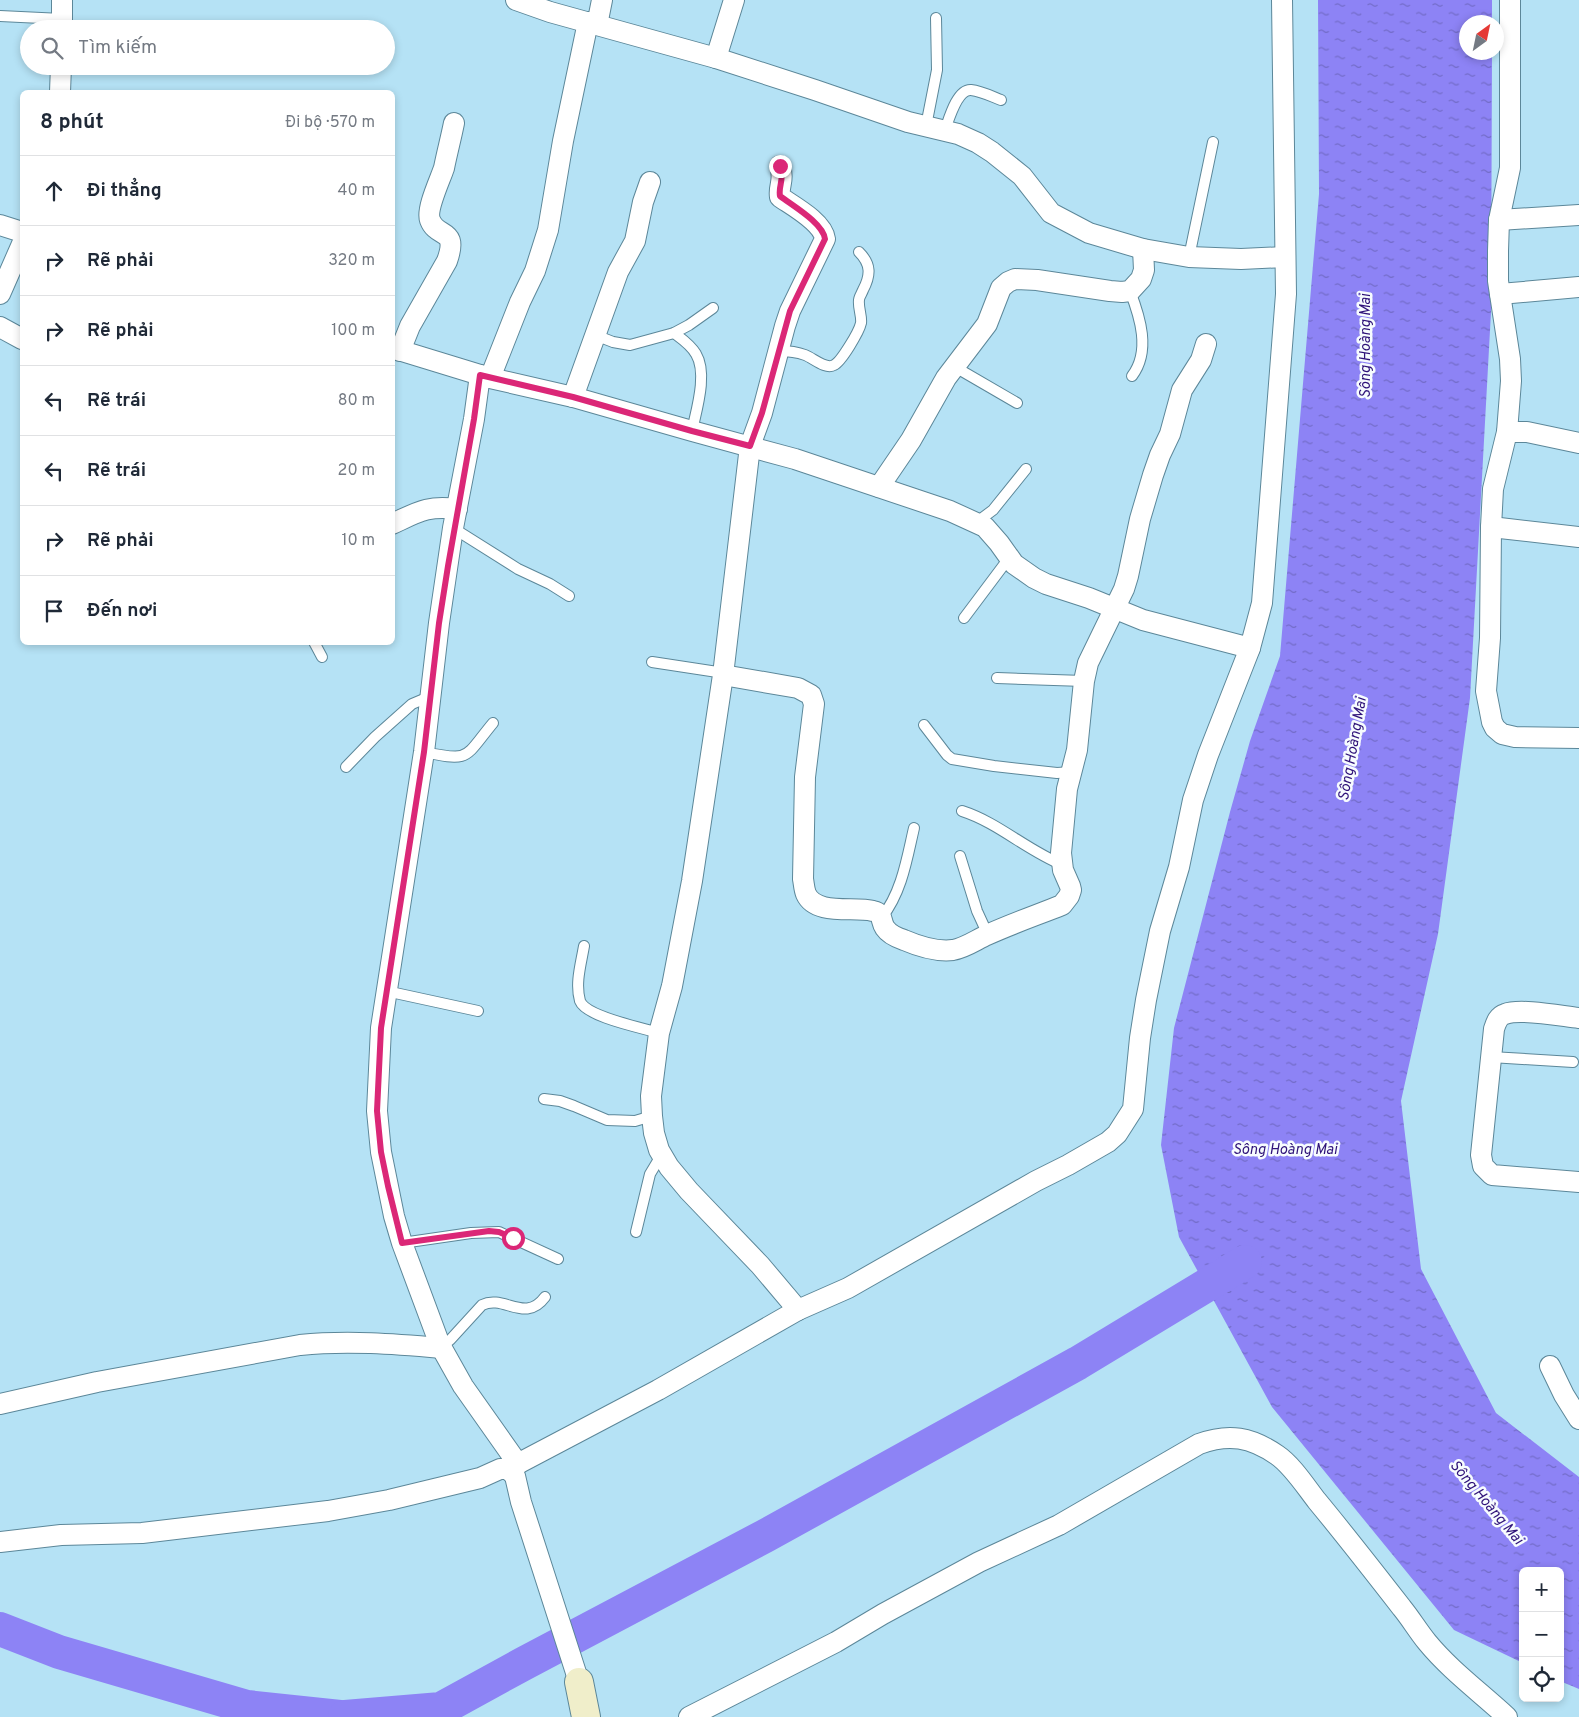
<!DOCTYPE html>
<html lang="vi">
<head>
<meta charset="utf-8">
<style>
  :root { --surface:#fff; --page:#f6f6f7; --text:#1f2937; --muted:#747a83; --line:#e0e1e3 }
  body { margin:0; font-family:Overpass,sans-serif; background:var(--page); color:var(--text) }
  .controls { position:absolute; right:15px; bottom:15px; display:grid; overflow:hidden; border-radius:8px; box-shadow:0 2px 8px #0003 }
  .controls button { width:45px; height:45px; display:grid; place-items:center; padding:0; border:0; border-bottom:1px solid var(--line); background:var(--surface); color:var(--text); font:25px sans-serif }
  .compass { position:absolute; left:1459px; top:15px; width:45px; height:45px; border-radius:50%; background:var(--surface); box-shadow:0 2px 8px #0003; rotate:33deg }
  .stop { position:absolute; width:15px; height:15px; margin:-11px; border:4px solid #db2777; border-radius:50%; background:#fff }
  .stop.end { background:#db2777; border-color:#fff; box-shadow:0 1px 5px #0008 }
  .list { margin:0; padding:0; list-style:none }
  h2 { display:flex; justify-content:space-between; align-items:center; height:65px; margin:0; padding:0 20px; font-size:21px }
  h2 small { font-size:16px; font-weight:400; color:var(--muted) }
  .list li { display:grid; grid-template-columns:32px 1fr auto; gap:15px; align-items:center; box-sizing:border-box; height:70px; padding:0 20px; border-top:1px solid var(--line) }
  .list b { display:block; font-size:19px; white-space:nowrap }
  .list em { font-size:16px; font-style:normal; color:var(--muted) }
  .icon { flex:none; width:28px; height:28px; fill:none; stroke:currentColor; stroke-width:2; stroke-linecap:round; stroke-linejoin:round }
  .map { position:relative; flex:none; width:1579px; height:1717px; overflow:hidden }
  .search { position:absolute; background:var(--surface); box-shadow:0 2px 8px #0003; left:20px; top:20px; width:375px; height:55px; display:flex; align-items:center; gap:12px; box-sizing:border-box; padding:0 18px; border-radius:28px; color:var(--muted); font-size:19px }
  .panel { position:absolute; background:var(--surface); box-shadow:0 2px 8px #0003; left:20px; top:90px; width:375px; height:555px; border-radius:8px }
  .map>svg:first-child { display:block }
  .water { fill:url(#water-ripples) }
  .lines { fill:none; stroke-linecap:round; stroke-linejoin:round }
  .river { stroke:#8d83f5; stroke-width:34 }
  .lane-casing { stroke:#5c8799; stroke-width:12 }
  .street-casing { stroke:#5c8799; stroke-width:22 }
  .secondary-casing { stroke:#5c8799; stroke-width:30 }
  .lane { stroke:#fff; stroke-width:10 }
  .street { stroke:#fff; stroke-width:20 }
  .secondary { stroke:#f0eeca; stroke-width:28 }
  .route { stroke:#db2777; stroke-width:6 }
  .labels { text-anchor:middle; stroke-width:5; stroke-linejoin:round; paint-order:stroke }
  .water-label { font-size:15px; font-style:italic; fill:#2f1379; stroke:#f7fcfe }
</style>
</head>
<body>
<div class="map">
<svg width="1579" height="1717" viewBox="0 0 1579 1717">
  <defs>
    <pattern id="water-ripples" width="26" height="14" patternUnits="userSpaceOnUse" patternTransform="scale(1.25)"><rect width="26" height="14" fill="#8d83f5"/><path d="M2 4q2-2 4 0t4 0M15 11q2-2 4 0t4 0" fill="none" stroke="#726bc7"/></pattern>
  </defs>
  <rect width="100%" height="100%" fill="#b5e2f5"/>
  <!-- water -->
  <path class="water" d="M1318,0H1492V22H1466V52L1492,53L1491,312L1470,698L1438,934L1401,1101L1421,1269L1496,1413L1579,1477V1689L1560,1681V1571H1523V1663L1454,1630L1272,1407L1179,1237L1161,1145L1174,1028L1230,812L1250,741L1280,656L1319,194Z"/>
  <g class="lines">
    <!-- river -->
    <g class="river">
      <path d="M0,1629L59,1652L247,1707L340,1717"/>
      <path d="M345,1717L441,1709L523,1664L765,1536L1078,1363L1245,1262"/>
    </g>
    <defs>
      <g id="lane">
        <path d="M0,16L62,19"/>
        <path d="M926,126L937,70L936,18"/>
        <path d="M945,130C949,119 957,89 971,90C981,91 991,96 1001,100"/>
        <path d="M1189,257L1213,142"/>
        <path d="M1130,291C1140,317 1151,351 1132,376"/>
        <path d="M674,333C682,339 691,345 696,354C708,374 696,411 692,431"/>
        <path d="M595,335L613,342L630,345L674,333L689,325L713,308"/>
        <path d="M779,351C788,351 797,352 805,355C813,358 826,370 834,365C841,362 859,332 861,323C862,316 858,308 859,300C859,297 862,293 863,290C871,275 871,264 859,252"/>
        <path d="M955,367L1017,403"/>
        <path d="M977,522L993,510L1026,469"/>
        <path d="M453,528L518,569L550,584L569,596"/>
        <path d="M964,618L1009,558"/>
        <path d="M314,642L322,657"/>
        <path d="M652,662L724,673"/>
        <path d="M997,678L1084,681"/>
        <path d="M924,725L947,755L952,759L994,766L1057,773L1072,772"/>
        <path d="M424,752C471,762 464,758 493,723"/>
        <path d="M346,767L375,737L412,704L431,696"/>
        <path d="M962,811C999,823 1026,850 1063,865"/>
        <path d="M960,856L977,911L988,935"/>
        <path d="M882,917C902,892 907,858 914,828"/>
        <path d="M584,946C581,964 575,983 580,1001C586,1017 643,1028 659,1033"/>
        <path d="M386,991L478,1011"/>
        <path d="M1491,1057L1573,1062"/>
        <path d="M544,1099L560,1101L574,1106L607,1120L635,1121L652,1116"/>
        <path d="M636,1232L650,1174L662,1154"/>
        <path d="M402,1243L471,1233L499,1232L558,1259"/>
        <path d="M440,1345L450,1340L482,1305C504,1294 525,1324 545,1297"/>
      </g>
      <g id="street">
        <path d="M62,0V29"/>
        <path d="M516,0L550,12L716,58L815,90L908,122L958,134L978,143L992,152L1022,176L1051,213L1089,233L1143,249L1189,257L1241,259L1285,257"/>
        <path d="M1510,0V168L1499,220L1498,251V281L1510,359L1511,381L1507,432L1493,489L1491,527L1490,638L1486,691L1492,722L1495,728L1502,734L1515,737L1579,738"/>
        <path d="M597,25L602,0"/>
        <path d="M716,58L734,0"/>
        <path d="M60,92L61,66"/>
        <path d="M780,166C785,181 778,185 780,197C793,206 823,222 825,239L790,311L785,326L762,413L750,446L723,675L692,881L672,986L659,1033L651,1096L652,1116L654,1133L659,1150L669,1167L689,1191L760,1265L798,1310"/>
        <path d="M1499,220L1579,215"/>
        <path d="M0,225L22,232"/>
        <path d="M0,294L22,244"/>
        <path d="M1500,294L1579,287"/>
        <path d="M0,327L22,339"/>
        <path d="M392,348L490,378L573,397L692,431L795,459L950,511L985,527L999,543L1014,564L1034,578L1046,584L1089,598L1143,620L1250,648"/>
        <path d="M400,351L410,326L447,261C459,227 437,239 430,220C426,209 440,180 444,168C447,153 451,138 454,123"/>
        <path d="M480,375L474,419L453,528L439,623L424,752L381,1028L377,1111L381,1152L394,1216L402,1243L440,1345L463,1386L518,1464"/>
        <path d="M490,378L520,302L535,271L548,230L563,141L588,22"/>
        <path d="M573,397L618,272L635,241L643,202L650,182"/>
        <path d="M1507,432H1527L1579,443"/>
        <path d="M879,487L911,440L946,378L987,324L1001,288L1008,282L1015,279L1037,280L1110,291L1122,292L1130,291L1141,279L1144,270L1143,249"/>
        <path d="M392,524C418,512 428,505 457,509"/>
        <path d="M1491,527L1579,537"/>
        <path d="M723,675L798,688L811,695L814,704L805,777L803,879C804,884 804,889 806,894C816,916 854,906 873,911C884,913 880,921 885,928C889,934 898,938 904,940C918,946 937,952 953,950C965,948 976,940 987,935C1011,924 1037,915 1062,905L1069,896L1071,890L1070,886L1063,870L1061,853L1067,789L1077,750L1084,681L1088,663L1124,589L1128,576L1140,519L1153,475L1160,455L1170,434L1182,390L1201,360L1206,344"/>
        <path d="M1579,1018C1561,1016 1520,1008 1505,1014C1498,1016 1496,1023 1494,1029L1481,1155L1483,1166L1492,1175L1579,1182"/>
        <path d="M1550,1366L1564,1395L1579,1419"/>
        <path d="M0,1404L97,1382L300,1345C347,1340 395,1344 442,1348"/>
        <path d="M508,1469L658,1390L798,1310L848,1288L1036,1181L1068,1165L1108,1142L1117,1134L1133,1109L1140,1038L1146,1000L1160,931L1179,867L1193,800L1208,755L1250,648L1262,603L1286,294L1282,0"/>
        <path d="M0,1542L61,1535L142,1533L328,1511L389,1500L480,1478L500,1469H508L515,1476L521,1502L579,1682"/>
        <path d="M689,1717L836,1642L883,1614L979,1562L1059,1525L1199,1444C1229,1433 1251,1437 1277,1455C1292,1465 1306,1487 1317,1501C1346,1536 1374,1572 1402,1608C1411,1619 1418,1631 1427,1642C1450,1670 1480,1692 1507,1717"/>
      </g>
      <path id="secondary" d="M579,1682L586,1717"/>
    </defs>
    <!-- lane casing -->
    <use href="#lane" class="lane-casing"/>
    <!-- street casing -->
    <use href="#street" class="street-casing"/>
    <!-- secondary casing -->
    <use href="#secondary" class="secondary-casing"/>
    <!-- lane -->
    <use href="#lane" class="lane"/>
    <!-- street -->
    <use href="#street" class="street"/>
    <!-- secondary -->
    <use href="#secondary" class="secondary"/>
  </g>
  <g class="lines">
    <!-- route -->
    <path class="route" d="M513,1238L499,1232L489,1231L402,1243L388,1186L381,1152L377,1111L381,1028L424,752L439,623L448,566L474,419L480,375L573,397L692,431L750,446L762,413L790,311L825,239C823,223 793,206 780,196C778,185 785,180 780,166"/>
  </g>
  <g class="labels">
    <!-- water labels -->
    <g class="water-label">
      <text transform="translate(1365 346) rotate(-90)" y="5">Sông Hoàng Mai</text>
      <text transform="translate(1352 749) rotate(-80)" y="5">Sông Hoàng Mai</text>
      <text x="1285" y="1154">Sông Hoàng Mai</text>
      <text transform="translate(1487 1502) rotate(50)" y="5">Sông Hoàng Mai</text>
    </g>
  </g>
</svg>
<div class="controls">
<button>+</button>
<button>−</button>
<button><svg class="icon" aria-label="locate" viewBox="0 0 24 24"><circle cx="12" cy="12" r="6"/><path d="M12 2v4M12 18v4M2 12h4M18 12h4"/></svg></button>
</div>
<svg class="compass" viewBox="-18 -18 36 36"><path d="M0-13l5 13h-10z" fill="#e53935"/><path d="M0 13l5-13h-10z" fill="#747a83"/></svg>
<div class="stop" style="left:513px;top:1238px"></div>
<div class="stop end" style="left:780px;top:166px"></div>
<div class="search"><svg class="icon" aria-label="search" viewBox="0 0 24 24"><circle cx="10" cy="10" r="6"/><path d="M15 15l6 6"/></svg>Tìm kiếm</div>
<section class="panel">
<h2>8 phút<small>Đi bộ · 570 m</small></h2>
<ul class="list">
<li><svg class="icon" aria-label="ahead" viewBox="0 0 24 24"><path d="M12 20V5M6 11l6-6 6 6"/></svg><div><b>Đi thẳng</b></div><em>40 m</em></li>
<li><svg class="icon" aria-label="right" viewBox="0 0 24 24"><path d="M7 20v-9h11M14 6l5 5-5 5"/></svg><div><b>Rẽ phải</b></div><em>320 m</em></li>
<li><svg class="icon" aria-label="right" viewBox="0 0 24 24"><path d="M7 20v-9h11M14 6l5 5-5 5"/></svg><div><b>Rẽ phải</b></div><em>100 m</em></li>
<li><svg class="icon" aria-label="left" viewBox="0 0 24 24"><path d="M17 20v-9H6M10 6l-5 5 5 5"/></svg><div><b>Rẽ trái</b></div><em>80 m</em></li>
<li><svg class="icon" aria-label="left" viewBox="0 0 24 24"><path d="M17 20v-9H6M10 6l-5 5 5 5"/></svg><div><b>Rẽ trái</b></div><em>20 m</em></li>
<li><svg class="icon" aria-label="right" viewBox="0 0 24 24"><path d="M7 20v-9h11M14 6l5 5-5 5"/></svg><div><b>Rẽ phải</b></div><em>10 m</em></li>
<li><svg class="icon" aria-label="arrive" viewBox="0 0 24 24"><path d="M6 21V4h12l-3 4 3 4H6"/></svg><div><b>Đến nơi</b></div></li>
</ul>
</section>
</div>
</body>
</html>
